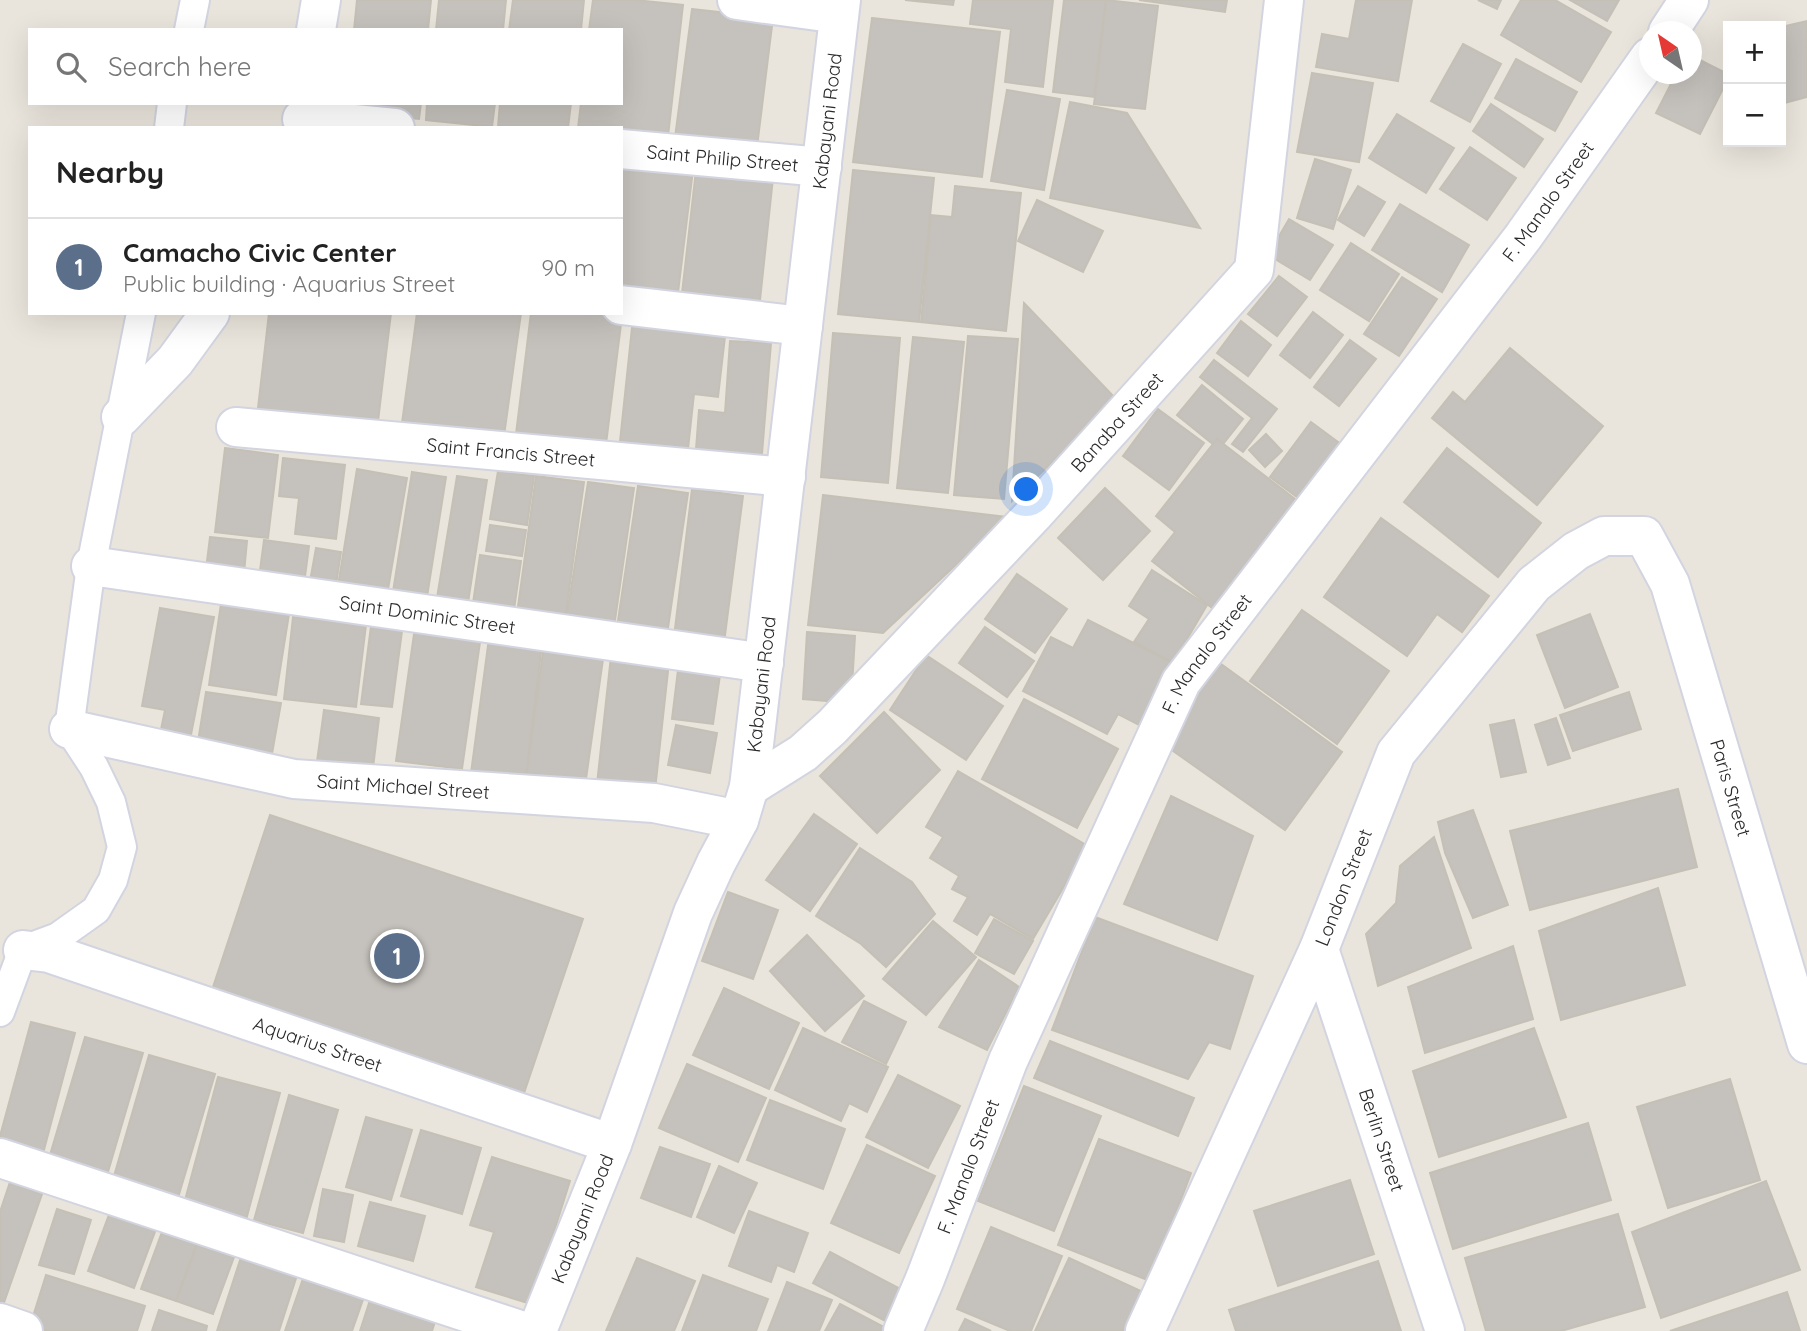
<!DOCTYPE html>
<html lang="en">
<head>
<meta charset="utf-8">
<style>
  :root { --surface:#fff; --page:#f6f6f6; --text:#222; --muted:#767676; --line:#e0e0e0; --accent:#4c62e7 }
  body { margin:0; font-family:Quicksand,sans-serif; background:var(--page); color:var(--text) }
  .controls { position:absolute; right:21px; top:21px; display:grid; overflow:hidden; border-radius:0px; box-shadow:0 7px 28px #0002 }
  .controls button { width:63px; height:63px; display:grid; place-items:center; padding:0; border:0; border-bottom:2px solid var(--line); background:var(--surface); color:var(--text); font:35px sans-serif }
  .compass { position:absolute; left:1639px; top:21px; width:63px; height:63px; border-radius:50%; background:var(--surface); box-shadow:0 7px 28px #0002; rotate:326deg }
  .you { position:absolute; left:1027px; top:490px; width:24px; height:24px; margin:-18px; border:5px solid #fff; border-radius:50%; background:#1a73e8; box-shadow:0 0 0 10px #1a73e833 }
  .badge { display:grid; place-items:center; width:46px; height:46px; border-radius:50%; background:var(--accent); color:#fff; font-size:23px; font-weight:700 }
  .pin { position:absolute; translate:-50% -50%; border:4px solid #fff; box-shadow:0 2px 7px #0006 }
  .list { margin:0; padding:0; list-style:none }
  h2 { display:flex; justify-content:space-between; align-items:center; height:91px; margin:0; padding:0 28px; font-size:30px }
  h2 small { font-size:23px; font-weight:400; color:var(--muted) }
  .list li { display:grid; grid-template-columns:46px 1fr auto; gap:21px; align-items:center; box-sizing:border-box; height:98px; padding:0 28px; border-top:2px solid var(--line) }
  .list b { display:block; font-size:26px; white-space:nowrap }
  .list p { margin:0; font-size:23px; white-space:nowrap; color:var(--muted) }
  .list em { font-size:23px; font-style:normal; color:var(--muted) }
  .icon { flex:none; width:38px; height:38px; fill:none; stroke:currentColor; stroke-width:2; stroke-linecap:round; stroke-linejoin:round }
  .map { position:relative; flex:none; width:1807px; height:1331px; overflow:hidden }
  .search { position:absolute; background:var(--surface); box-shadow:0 7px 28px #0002; left:28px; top:28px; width:595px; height:77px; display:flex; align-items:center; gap:18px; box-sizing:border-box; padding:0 24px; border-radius:0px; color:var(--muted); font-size:26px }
  .panel { position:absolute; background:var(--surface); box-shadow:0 7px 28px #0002; left:28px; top:126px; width:595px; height:189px; border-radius:0px }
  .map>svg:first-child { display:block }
  .building { fill:#c5c1bc; stroke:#c5c0b6; stroke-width:2 }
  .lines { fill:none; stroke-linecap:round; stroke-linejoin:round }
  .service-casing { stroke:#d2d4e0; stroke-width:32 }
  .pedestrian-casing { stroke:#d2d4e0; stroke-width:42 }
  .minor-casing { stroke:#d2d4e0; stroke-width:42 }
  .tertiary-casing { stroke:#d2d4e0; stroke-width:42 }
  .service { stroke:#fff; stroke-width:28 }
  .pedestrian { stroke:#fff; stroke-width:38 }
  .minor { stroke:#fff; stroke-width:38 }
  .tertiary { stroke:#fff; stroke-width:38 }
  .labels { text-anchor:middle; stroke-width:6; stroke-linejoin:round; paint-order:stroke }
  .street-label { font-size:19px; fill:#292929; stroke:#fff }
</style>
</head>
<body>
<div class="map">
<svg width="1807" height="1331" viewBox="0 0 1807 1331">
  <rect width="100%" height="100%" fill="#eae5dc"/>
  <!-- building -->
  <g class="building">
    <path d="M357,0H431L428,30H354Z"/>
    <path d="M439,0H506L503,30H436Z"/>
    <path d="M513,0H584L581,30H509Z"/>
    <path d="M593,0H635L683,5L667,145L621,140V128H578L581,103H621V30H589Z"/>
    <path d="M905,0H954L953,5Z"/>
    <path d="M973,0H1053L1043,87L1005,82L1011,29L970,24Z"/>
    <path d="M1064,0H1106L1094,97L1053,92Z"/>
    <path d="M1106,0L1158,6L1145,109L1094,104Z"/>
    <path d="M1139,0H1227L1225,12Z"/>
    <path d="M1356,0H1412L1398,81L1316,67L1322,34L1349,39Z"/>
    <path d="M1478,0H1501L1497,9Z"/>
    <path d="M1521,0H1555L1611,32L1581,82L1501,35Z"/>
    <path d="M1570,0H1619L1607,21Z"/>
    <path d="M692,9L773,18L756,155L674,145Z"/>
    <path d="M872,18L1000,32L982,177L853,162Z"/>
    <path d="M1807,21V97L1781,104V27Z"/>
    <path d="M1463,44L1501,64L1470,122L1431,101Z"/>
    <path d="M1692,56L1728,74V79L1700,134L1656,113L1676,74H1692Z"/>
    <path d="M1516,59L1577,92L1555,131L1495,98Z"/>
    <path d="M1312,73L1373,83L1359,162L1297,152Z"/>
    <path d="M1007,90L1060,99L1044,190L991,181Z"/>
    <path d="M1070,102L1127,113L1200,228L1050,198Z"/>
    <path d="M347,103H421L419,119L346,112Z"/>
    <path d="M427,103H495L492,127L426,120Z"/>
    <path d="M500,103H571L568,128L498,127Z"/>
    <path d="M1491,104L1543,139L1524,167L1473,131Z"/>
    <path d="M1397,114L1454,148L1426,193L1369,158Z"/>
    <path d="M1470,147L1516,178L1487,220L1440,189Z"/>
    <path d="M1315,159L1351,170L1333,229L1297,218Z"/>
    <path d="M621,162L693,170L676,309L621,303Z"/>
    <path d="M696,170L773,178L758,319L680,311Z"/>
    <path d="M853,170L934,178L919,322L838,314Z"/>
    <path d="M955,186L1021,193L1006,331L921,322L931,215L952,217Z"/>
    <path d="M1358,186L1385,202L1364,236L1338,220Z"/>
    <path d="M1037,200L1103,231L1083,272L1018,241Z"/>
    <path d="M1400,204L1469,245L1442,292L1372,250Z"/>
    <path d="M1289,219L1333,245L1310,280L1268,255Z"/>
    <path d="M1351,243L1399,274L1369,321L1320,290Z"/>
    <path d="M1279,276L1307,297L1277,336L1248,314Z"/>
    <path d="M1402,277L1437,299L1399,356L1364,334Z"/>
    <path d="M1024,303L1117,400L1012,501Z"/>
    <path d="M1313,312L1343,335L1310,378L1280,355Z"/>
    <path d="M269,313H391L376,438L256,425Z"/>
    <path d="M417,313H521L504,436L402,423Z"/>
    <path d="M531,313H600L622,316L605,452L516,434Z"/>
    <path d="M633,318L726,328L718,397L694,394L687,458L619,451Z"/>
    <path d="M1241,321L1271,345L1248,376L1217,353Z"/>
    <path d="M833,333L900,338L888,483L821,477Z"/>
    <path d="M968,336L1018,339L1004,499L954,495Z"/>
    <path d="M913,337L964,342L948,493L897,488Z"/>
    <path d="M1350,340L1376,359L1339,406L1314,387Z"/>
    <path d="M730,341L771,343L761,466L695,462L699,410L725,413Z"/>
    <path d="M1510,348L1603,426L1537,505L1432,418L1453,392L1465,402Z"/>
    <path d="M1214,360L1277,409L1243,452L1232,444L1252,418L1200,377Z"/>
    <path d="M1202,385L1243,419L1219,449L1177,415Z"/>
    <path d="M1158,409L1204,443L1169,490L1123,456Z"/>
    <path d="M1311,422L1342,445L1301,500L1270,477Z"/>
    <path d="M1266,434L1282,451L1265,467L1249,450Z"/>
    <path d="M1217,439L1304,506L1220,614L1152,561L1175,532L1156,516Z"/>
    <path d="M225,448L278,455L268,538L215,532Z"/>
    <path d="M1447,448L1541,523L1498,577L1404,502Z"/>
    <path d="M283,458L345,465L336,539L295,534L299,498L279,496Z"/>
    <path d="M357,469L407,478L386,601L337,592Z"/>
    <path d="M498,471L534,476L527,525L490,519Z"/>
    <path d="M412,472L446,477L426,603L392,598Z"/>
    <path d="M457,476L487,480L467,609L436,604Z"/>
    <path d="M536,476L584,482L564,627L516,621Z"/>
    <path d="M588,482L634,488L613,634L565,627Z"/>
    <path d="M638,486L688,493L666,641L616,634Z"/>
    <path d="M1105,488L1150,531L1103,580L1058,538Z"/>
    <path d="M692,489L743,496L724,643L674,637Z"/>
    <path d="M823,495L1007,517L883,633L808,625Z"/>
    <path d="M1381,518L1489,596L1462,632L1437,614L1407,656L1324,597Z"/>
    <path d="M490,525L526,530L522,556L486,551Z"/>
    <path d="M210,537L247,541L244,573L206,569Z"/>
    <path d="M264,540L309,546L304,584L259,578Z"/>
    <path d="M316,548L341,552L335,591L309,587Z"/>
    <path d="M480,555L521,561L512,623L471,617Z"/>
    <path d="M1152,570L1207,605L1173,663L1134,642L1149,619L1129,606Z"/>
    <path d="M1017,574L1067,609L1035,653L985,619Z"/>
    <path d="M221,604L289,614L276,695L209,685Z"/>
    <path d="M160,608L214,617L188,750L158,744L165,710L142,706Z"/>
    <path d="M1302,610L1389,671L1337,744L1250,681Z"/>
    <path d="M1590,614L1618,687L1565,708L1537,635Z"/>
    <path d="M293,617L366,625L356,707L284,699Z"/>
    <path d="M1088,620L1173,663L1141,726L1118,714L1107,734L1023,691L1051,637L1073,648Z"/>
    <path d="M371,626L402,631L392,707L361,704Z"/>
    <path d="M415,627L481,635L462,769L396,761Z"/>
    <path d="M985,627L1034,661L1007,697L959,663Z"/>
    <path d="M807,632L855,636L851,703L803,699Z"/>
    <path d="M489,638L542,644L526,778L471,773Z"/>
    <path d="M544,644L604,652L585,786L526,778Z"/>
    <path d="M926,655L1003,706L966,760L890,710Z"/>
    <path d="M611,656L669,662L655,790L597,784Z"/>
    <path d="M1217,661L1342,752L1285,830L1159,741Z"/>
    <path d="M679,662L721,668L713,724L672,719Z"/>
    <path d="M206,692L281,703L270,765L196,754Z"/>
    <path d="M1629,692L1641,729L1573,751L1560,715Z"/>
    <path d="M1024,699L1118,749L1077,828L982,779Z"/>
    <path d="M324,710L379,718L372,776L316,769Z"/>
    <path d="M884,712L940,770L877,833L820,776Z"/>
    <path d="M1556,718L1570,758L1548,765L1535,725Z"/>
    <path d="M1514,720L1526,772L1501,777L1490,725Z"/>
    <path d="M676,725L717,733L710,773L668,765Z"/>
    <path d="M958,771L1088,846L1033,939L990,914L977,935L954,921L968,897L952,889L959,876L930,858L943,837L926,827Z"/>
    <path d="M1678,789L1697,867L1530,910L1510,831Z"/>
    <path d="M1171,796L1253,836L1217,940L1124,904Z"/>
    <path d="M1473,810L1508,905L1473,918L1445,853L1438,822Z"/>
    <path d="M814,814L857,844L810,911L766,880Z"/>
    <path d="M270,815L583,919L523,1096L211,993Z"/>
    <path d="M1434,837L1471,948L1378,986L1366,934L1396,903L1400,866Z"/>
    <path d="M860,848L912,882L935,914L886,967L861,944L816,916Z"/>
    <path d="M1658,888L1685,985L1561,1020L1539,931Z"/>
    <path d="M728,892L778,910L753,979L702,961Z"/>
    <path d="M1095,917L1253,976L1230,1049L1209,1042L1188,1079L1052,1030Z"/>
    <path d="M994,919L1033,941L1014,974L975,953Z"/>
    <path d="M933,921L976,957L926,1015L883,979Z"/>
    <path d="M807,935L864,996L825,1031L770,971Z"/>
    <path d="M1513,946L1533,1019L1425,1053L1408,987Z"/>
    <path d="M979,960L1019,987L987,1050L939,1027Z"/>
    <path d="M724,988L799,1023L769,1089L693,1055Z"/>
    <path d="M864,1001L906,1022L886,1064L842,1042Z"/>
    <path d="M31,1022L75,1033L41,1161L0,1151V1136Z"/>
    <path d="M803,1028L888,1067L867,1112L849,1103L841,1121L775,1090Z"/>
    <path d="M1534,1028L1566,1117L1439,1157L1413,1071Z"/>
    <path d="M85,1037L143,1053L105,1182L47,1165Z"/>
    <path d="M1050,1041L1194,1098L1178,1136L1034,1078Z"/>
    <path d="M149,1055L215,1074L177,1201L112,1183Z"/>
    <path d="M687,1064L766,1098L738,1162L659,1128Z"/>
    <path d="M898,1075L960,1106L928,1168L866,1137Z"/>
    <path d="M218,1077L280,1093L246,1220L184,1204Z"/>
    <path d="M1730,1079L1760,1180L1668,1208L1637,1107Z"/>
    <path d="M1024,1086L1101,1116L1054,1231L978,1201Z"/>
    <path d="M289,1095L338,1110L303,1233L254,1220Z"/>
    <path d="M770,1100L845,1129L823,1189L747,1160Z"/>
    <path d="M366,1117L412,1130L391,1200L346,1187Z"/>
    <path d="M1588,1123L1611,1200L1453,1249L1430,1173Z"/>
    <path d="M421,1130L481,1148L462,1214L401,1196Z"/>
    <path d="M1099,1139L1191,1173L1150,1281L1058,1245Z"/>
    <path d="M867,1145L935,1176L899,1253L831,1223Z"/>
    <path d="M660,1147L710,1164L691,1217L641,1198Z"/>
    <path d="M492,1157L570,1181L531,1304L476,1287L494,1232L470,1225Z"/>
    <path d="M719,1166L757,1183L734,1233L697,1217Z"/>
    <path d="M1350,1180L1374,1254L1278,1286L1254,1211Z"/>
    <path d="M1766,1181L1800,1270L1661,1318L1632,1232Z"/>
    <path d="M10,1182L42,1194L0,1314V1212Z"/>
    <path d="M323,1189L353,1195L344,1242L314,1236Z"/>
    <path d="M370,1202L425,1216L413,1261L358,1246Z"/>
    <path d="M57,1209L91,1220L74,1274L39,1265Z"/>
    <path d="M749,1211L808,1233L794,1272L777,1265L771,1282L729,1266Z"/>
    <path d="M110,1212L156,1229L134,1288L88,1271Z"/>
    <path d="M1618,1214L1645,1307L1561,1331H1486L1465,1258Z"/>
    <path d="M991,1227L1062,1256L1031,1331H1010L957,1309Z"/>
    <path d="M162,1232L197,1244L176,1301L141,1289Z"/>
    <path d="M197,1244L234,1257L213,1314L176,1301Z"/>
    <path d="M243,1251L299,1269L279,1331H217Z"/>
    <path d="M830,1252L906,1292L889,1323L813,1283Z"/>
    <path d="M637,1258L695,1281L674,1331H606Z"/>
    <path d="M1069,1258L1143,1292L1126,1331H1035Z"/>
    <path d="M1378,1261L1401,1331H1236L1229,1310Z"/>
    <path d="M306,1270L366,1291L352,1331H285Z"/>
    <path d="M46,1275L145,1306L137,1331H47L30,1326Z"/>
    <path d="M703,1275L768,1299L756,1331H682Z"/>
    <path d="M787,1282L832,1300L819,1331H768Z"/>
    <path d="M1787,1292L1800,1331H1670Z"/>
    <path d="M372,1294L437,1315L432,1331H360Z"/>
    <path d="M840,1304L886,1328L884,1331H825Z"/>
    <path d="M159,1310L207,1326L206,1331H152Z"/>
    <path d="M965,1319L991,1331H959Z"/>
  </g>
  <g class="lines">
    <defs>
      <g id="service">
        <path d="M189,30L195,0"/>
        <path d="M169,128L172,103"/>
        <path d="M0,1012L23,950L58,937L96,910L113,880L122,847L111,802L94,767L69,729L91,566L141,313"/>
      </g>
      <g id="pedestrian">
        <path d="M0,1158L523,1331"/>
        <path d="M0,1323L23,1331"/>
      </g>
      <g id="minor">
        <path d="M737,0L839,14"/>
        <path d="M316,30L321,0"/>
        <path d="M1668,32L1689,0"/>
        <path d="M302,119L395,128"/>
        <path id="s1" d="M621,149L822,167"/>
        <path d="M621,305L803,326"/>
        <path d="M121,417L175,361L210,313"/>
        <path id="s2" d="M236,427L786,477"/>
        <path id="s3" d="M91,566L764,663"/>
        <path id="s4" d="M69,729L294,779L654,803L739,820"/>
        <path id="s5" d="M749,787L803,753L832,727L1034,514L1254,270L1284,0"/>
        <path id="s6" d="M1319,949L1445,1331"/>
        <path id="s7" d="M23,950L49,953L612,1144"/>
        <path id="s8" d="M903,1331L925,1279L1008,1061L1181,682L1523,237L1650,57"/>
        <path id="s9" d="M1145,1331L1319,949L1396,753L1534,584L1576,551L1604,536H1644L1670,584L1807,1044"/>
      </g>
      <g id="tertiary">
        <path id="s10" d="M537,1331L612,1144L693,913L716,863L739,820L749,787L841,0"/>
      </g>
    </defs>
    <!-- service casing -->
    <use href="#service" class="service-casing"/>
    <!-- pedestrian casing -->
    <use href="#pedestrian" class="pedestrian-casing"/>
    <!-- minor casing -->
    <use href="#minor" class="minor-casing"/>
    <!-- tertiary casing -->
    <use href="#tertiary" class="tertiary-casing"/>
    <!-- service -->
    <use href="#service" class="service"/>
    <!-- pedestrian -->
    <use href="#pedestrian" class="pedestrian"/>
    <!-- minor -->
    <use href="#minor" class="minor"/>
    <!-- tertiary -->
    <use href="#tertiary" class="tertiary"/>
  </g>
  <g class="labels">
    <!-- street labels -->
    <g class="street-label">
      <text dy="7" stroke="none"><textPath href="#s10" startOffset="1255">Kabayani Road</textPath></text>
      <text dy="7" stroke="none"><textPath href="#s1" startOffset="102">Saint Philip Street</textPath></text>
      <text dy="7" stroke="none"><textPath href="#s8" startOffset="1311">F. Manalo Street</textPath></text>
      <text dy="7" stroke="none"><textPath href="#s5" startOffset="520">Banaba Street</textPath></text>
      <text dy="7" stroke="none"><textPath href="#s2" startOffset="276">Saint Francis Street</textPath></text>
      <text dy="7" stroke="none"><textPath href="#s3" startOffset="340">Saint Dominic Street</textPath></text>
      <text dy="7" stroke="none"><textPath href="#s8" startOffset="744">F. Manalo Street</textPath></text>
      <text dy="7" stroke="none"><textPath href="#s10" startOffset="688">Kabayani Road</textPath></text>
      <text dy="7" stroke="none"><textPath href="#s4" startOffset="340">Saint Michael Street</textPath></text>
      <text dy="7" stroke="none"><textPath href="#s9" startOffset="1241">Paris Street</textPath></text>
      <text dy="7" stroke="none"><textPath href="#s9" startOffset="486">London Street</textPath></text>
      <text dy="7" stroke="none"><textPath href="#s7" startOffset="310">Aquarius Street</textPath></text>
      <text dy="7" stroke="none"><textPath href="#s6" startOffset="201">Berlin Street</textPath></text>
      <text dy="7" stroke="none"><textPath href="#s8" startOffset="177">F. Manalo Street</textPath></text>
      <text dy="7" stroke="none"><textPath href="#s10" startOffset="121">Kabayani Road</textPath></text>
    </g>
  </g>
</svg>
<div class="controls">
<button>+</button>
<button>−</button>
</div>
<svg class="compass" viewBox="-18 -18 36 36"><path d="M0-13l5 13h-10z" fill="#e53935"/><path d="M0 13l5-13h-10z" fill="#767676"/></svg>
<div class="you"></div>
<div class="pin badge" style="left:397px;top:956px;background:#5c6f8a">1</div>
<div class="search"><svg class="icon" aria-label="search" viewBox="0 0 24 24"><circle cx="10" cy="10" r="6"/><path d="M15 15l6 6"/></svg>Search here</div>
<section class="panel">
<h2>Nearby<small></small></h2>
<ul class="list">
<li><span class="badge" style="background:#5c6f8a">1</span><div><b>Camacho Civic Center</b><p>Public building · Aquarius Street</p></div><em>90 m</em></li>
</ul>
</section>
</div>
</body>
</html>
